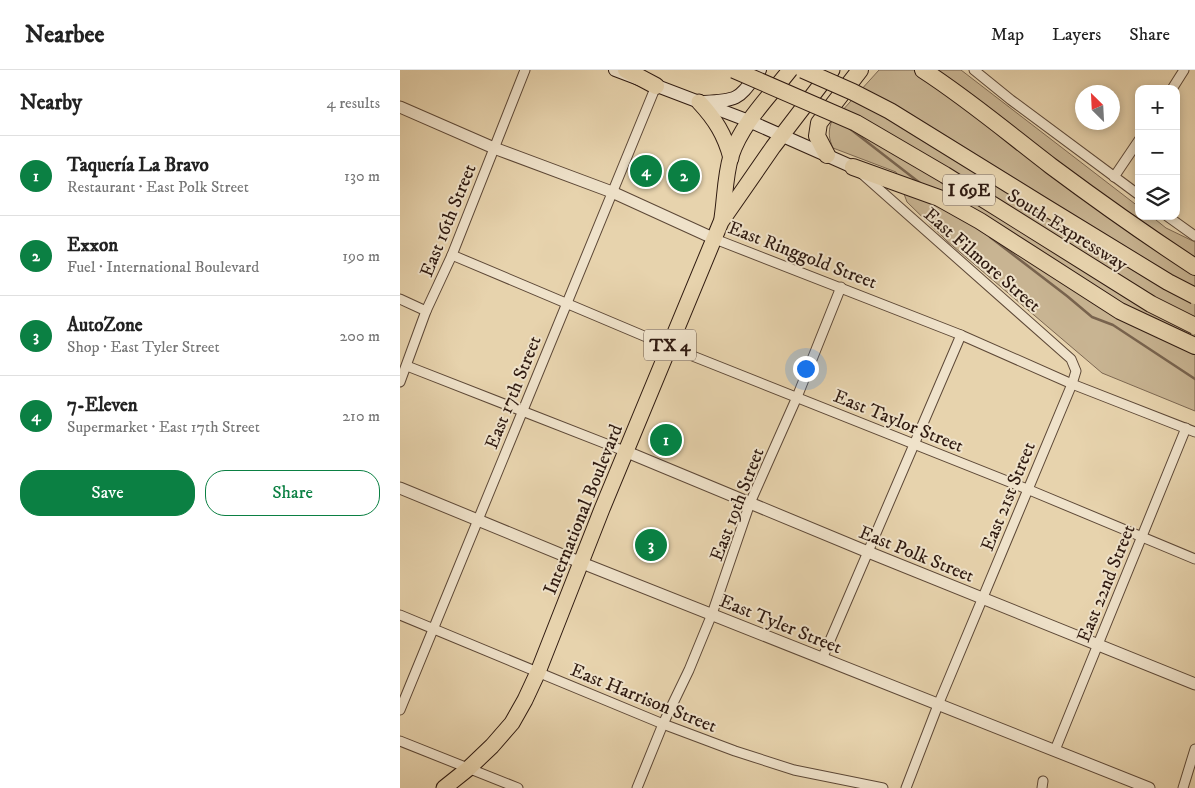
<!DOCTYPE html>
<html lang="en">
<head>
<meta charset="utf-8">
<style>
  :root { --surface:#fff; --page:#f2f2f2; --text:#222; --muted:#767676; --line:#e0e0e0; --accent:#0b8043 }
  body { margin:0; font-family:"IM FELL DW Pica",serif; background:var(--page); color:var(--text) }
  .controls { position:absolute; right:15px; top:15px; display:grid; overflow:hidden; border-radius:10px; box-shadow:0 2px 8px #0003 }
  .controls button { width:45px; height:45px; display:grid; place-items:center; padding:0; border:0; border-bottom:1px solid var(--line); background:var(--surface); color:var(--text); font:25px sans-serif }
  .compass { position:absolute; left:675px; top:15px; width:45px; height:45px; border-radius:50%; background:var(--surface); box-shadow:0 2px 8px #0003; rotate:336deg }
  .you { position:absolute; left:405px; top:298px; width:18px; height:18px; margin:-12px; border:4px solid #fff; border-radius:50%; background:#1a73e8; box-shadow:0 0 0 8px #1a73e833 }
  .badge { display:grid; place-items:center; width:32px; height:32px; border-radius:50%; background:var(--accent); color:#fff; font-size:16px; font-weight:700 }
  .pin { position:absolute; translate:-50% -50%; border:2px solid #fff; box-shadow:0 1px 5px #0006 }
  .list { margin:0; padding:0; list-style:none }
  h2 { display:flex; justify-content:space-between; align-items:center; height:65px; margin:0; padding:0 20px; font-size:21px }
  h2 small { font-size:16px; font-weight:400; color:var(--muted) }
  .list li { display:grid; grid-template-columns:32px 1fr auto; gap:15px; align-items:center; box-sizing:border-box; height:80px; padding:0 20px; border-top:1px solid var(--line) }
  .list b { display:block; font-size:19px; white-space:nowrap }
  .list p { margin:0; font-size:16px; white-space:nowrap; color:var(--muted) }
  .list em { font-size:16px; font-style:normal; color:var(--muted) }
  .actions { display:flex; gap:10px; padding:15px 20px }
  .actions a { flex:1; padding:11px 0; border:1px solid var(--accent); border-radius:20px; text-align:center; font-size:18px; color:var(--accent) }
  .actions .main { background:var(--accent); color:#fff }
  .icon { flex:none; width:28px; height:28px; fill:none; stroke:currentColor; stroke-width:2; stroke-linecap:round; stroke-linejoin:round }
  .map { position:relative; flex:none; width:795px; height:718px; overflow:hidden }
  header { display:flex; align-items:center; gap:30px; box-sizing:border-box; height:70px; padding:0 25px; background:var(--surface); border-bottom:1px solid var(--line) }
  header strong { font-size:24px }
  nav { display:flex; gap:28px; margin-inline-start:auto; font-size:18px }
  main { display:flex }
  aside { flex:1; background:var(--surface) }
  .map>svg:first-child { display:block }
  .green { fill:#c8b492; stroke:#7c6751 }
  .lines { fill:none; stroke-linecap:round; stroke-linejoin:round }
  .stream { stroke:#78634e; stroke-width:2.5 }
  .minor-casing { stroke:#5d4837; stroke-width:11 }
  .tertiary-casing { stroke:#5d4837; stroke-width:13 }
  .secondary-casing { stroke:#2f1a10; stroke-width:14 }
  .primary-casing { stroke:#2f1a10; stroke-width:17 }
  .motorway-casing { stroke:#2f1a10; stroke-width:18 }
  .minor { stroke:#efe2ca; stroke-width:9 }
  .tertiary { stroke:#efe2ca; stroke-width:11 }
  .secondary { stroke:#efe2ca; stroke-width:12 }
  .primary { stroke:#e7d3ad; stroke-width:15 }
  .motorway { stroke:#e7d3ad; stroke-width:16 }
  .motorway-bridge-casing { stroke:#2f1a10; stroke-width:18; stroke-linecap:butt }
  .motorway-bridge { stroke:#e7d3ad; stroke-width:16 }
  .labels { text-anchor:middle; stroke-width:4; stroke-linejoin:round; paint-order:stroke }
  .shield { fill:#efe2ca; stroke:#695648; stroke-width:1 }
  .shield-label { font-size:18px; font-weight:bold; fill:#2f1a10 }
  .street-label { font-size:19px; fill:#2f1a10; stroke:#efe2ca }
</style>
</head>
<body>
<header>
<strong>Nearbee</strong>
<nav><a>Map</a><a>Layers</a><a>Share</a></nav>
</header>
<main>
<aside>
<h2>Nearby<small>4 results</small></h2>
<ul class="list">
<li><span class="badge">1</span><div><b>Taquería La Bravo</b><p>Restaurant · East Polk Street</p></div><em>130 m</em></li>
<li><span class="badge">2</span><div><b>Exxon</b><p>Fuel · International Boulevard</p></div><em>190 m</em></li>
<li><span class="badge">3</span><div><b>AutoZone</b><p>Shop · East Tyler Street</p></div><em>200 m</em></li>
<li><span class="badge">4</span><div><b>7-Eleven</b><p>Supermarket · East 17th Street</p></div><em>210 m</em></li>
</ul>
<div class="actions"><a class="main">Save</a><a>Share</a></div>
</aside>
<div class="map">
<svg width="795" height="718" viewBox="0 0 795 718">
  <rect width="100%" height="100%" fill="#e7d3ad"/>
  <filter id="stains"><feTurbulence type="fractalNoise" baseFrequency=".004" numOctaves="4"/><feColorMatrix values="0 0 0 0 .2 0 0 0 0 .09 0 0 0 0 .02 0 0 0 .5 -.17"/></filter>
  <radialGradient id="worn" r=".72"><stop offset=".6" stop-color="#630" stop-opacity="0"/><stop offset="1" stop-color="#630" stop-opacity=".3"/></radialGradient>
  <!-- green -->
  <path class="green" d="M479,0H561L739,137V146H751L766,158L795,172V341L702,303L547,171L507,132L496,102L433,78C429,69 428,63 431,53Z"/>
  <g class="lines">
    <!-- stream -->
    <g class="stream">
      <path d="M449,58L520,113"/>
      <path d="M590,167L667,226L692,247L713,255L795,309"/>
    </g>
    <defs>
      <g id="minor">
        <path d="M574,0L611,30L739,125"/>
        <path d="M772,19L784,0"/>
        <path d="M462,104L671,289L676,301L672,314L538,635L506,718"/>
        <path d="M714,107L739,70"/>
        <path d="M767,146L795,166"/>
        <path d="M315,169L561,265L672,314L795,362"/>
        <path d="M52,185L270,277L627,419L795,489"/>
        <path d="M0,229L26,241"/>
        <path d="M7,296L227,382"/>
        <path d="M0,312L26,241L52,185L125,0"/>
        <path d="M0,545L263,654L335,681L394,700L483,718"/>
        <path d="M422,589L561,265"/>
        <path d="M0,640L256,16"/>
        <path d="M0,671L118,718"/>
        <path d="M655,680L786,358"/>
        <path d="M237,718L263,654L289,600L312,544L350,433L397,327L441,217"/>
        <path d="M642,718L643,711"/>
        <path d="M783,718L795,679"/>
      </g>
      <g id="tertiary">
        <path d="M0,37L94,78L212,122L315,169"/>
        <path d="M227,382L468,482L795,614"/>
        <path d="M0,418L182,493L749,718"/>
      </g>
      <g id="secondary">
        <path d="M215,0L349,51L453,97"/>
        <path d="M304,32C341,30 338,29 360,0"/>
      </g>
      <g id="primary">
        <path d="M299,32C315,49 325,65 331,88"/>
        <path d="M322,148C325,128 325,106 331,86C342,53 369,27 390,0"/>
        <path d="M44,718L69,698L92,676L112,653L125,630L138,602L202,439L321,152L373,77L432,0"/>
      </g>
      <g id="motorway">
        <path d="M226,0L256,16"/>
        <path d="M523,0C568,29 608,63 651,96C698,131 746,165 795,197"/>
        <path d="M427,85L417,66L419,53L460,0"/>
        <path d="M453,97L539,128L580,151L720,241L795,276"/>
      </g>
    </defs>
    <!-- minor casing -->
    <use href="#minor" class="minor-casing"/>
    <!-- tertiary casing -->
    <use href="#tertiary" class="tertiary-casing"/>
    <!-- secondary casing -->
    <use href="#secondary" class="secondary-casing"/>
    <!-- primary casing -->
    <use href="#primary" class="primary-casing"/>
    <!-- motorway casing -->
    <use href="#motorway" class="motorway-casing"/>
    <!-- minor -->
    <use href="#minor" class="minor"/>
    <!-- tertiary -->
    <use href="#tertiary" class="tertiary"/>
    <!-- secondary -->
    <use href="#secondary" class="secondary"/>
    <!-- primary -->
    <use href="#primary" class="primary"/>
    <!-- motorway -->
    <use href="#motorway" class="motorway"/>
    <defs>
      <g id="motorway-bridge">
        <path d="M334,0L456,53L545,105L751,234L795,256"/>
        <path d="M403,0L453,22L490,41L642,135L768,212L795,226"/>
      </g>
    </defs>
    <!-- motorway-bridge casing -->
    <use href="#motorway-bridge" class="motorway-bridge-casing"/>
    <!-- motorway-bridge -->
    <use href="#motorway-bridge" class="motorway-bridge"/>
  </g>
  <g class="labels">
    <!-- shield labels -->
    <g class="shield">
      <rect x="543" y="104.5" width="52" height="31" rx="4"/>
      <rect x="244" y="259.5" width="52" height="31" rx="4"/>
    </g>
    <g class="shield-label">
      <text x="569" y="126">I 69E</text>
      <text x="270" y="281">TX 4</text>
    </g>
    <!-- street labels -->
    <g class="street-label">
      <text transform="translate(47 150) rotate(-68)" y="7">East 16th Street</text>
      <text transform="translate(668 159) rotate(32)" y="7">South Expressway</text>
      <text transform="translate(403 184) rotate(21)" y="7">East Ringgold Street</text>
      <text transform="translate(583 189) rotate(41)" y="7">East Filmore Street</text>
      <text transform="translate(112 322) rotate(-68)" y="7">East 17th Street</text>
      <text transform="translate(499 350) rotate(22)" y="7">East Taylor Street</text>
      <text transform="translate(607 426) rotate(-68)" y="7">East 21st Street</text>
      <text transform="translate(336 434) rotate(-69)" y="7">East 19th Street</text>
      <text transform="translate(182 439) rotate(-68)" y="7">International Boulevard</text>
      <text transform="translate(517 483) rotate(22)" y="7">East Polk Street</text>
      <text transform="translate(705 513) rotate(-68)" y="7">East 22nd Street</text>
      <text transform="translate(381 553) rotate(22)" y="7">East Tyler Street</text>
      <text transform="translate(244 627) rotate(22)" y="7">East Harrison Street</text>
    </g>
  </g>
  <rect width="100%" height="100%" filter="url(#stains)"/>
  <rect width="100%" height="100%" fill="url(#worn)"/>
</svg>
<div class="controls">
<button>+</button>
<button>−</button>
<button><svg class="icon" aria-label="layers" viewBox="0 0 24 24"><path d="M12 4l9 5-9 5-9-5zM3 14l9 5 9-5"/></svg></button>
</div>
<svg class="compass" viewBox="-18 -18 36 36"><path d="M0-13l5 13h-10z" fill="#e53935"/><path d="M0 13l5-13h-10z" fill="#767676"/></svg>
<div class="you"></div>
<div class="pin badge" style="left:266px;top:370px">1</div>
<div class="pin badge" style="left:284px;top:106px">2</div>
<div class="pin badge" style="left:251px;top:475px">3</div>
<div class="pin badge" style="left:246px;top:101px">4</div>
</div>
</main>
</body>
</html>
